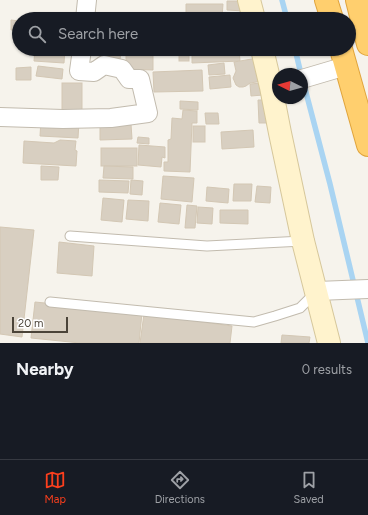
<!DOCTYPE html>
<html lang="en">
<head>
<meta charset="utf-8">
<style>
  :root { --surface:#171b24; --page:#242831; --text:#f1f3f6; --muted:#9ea1a6; --line:#363941; --accent:#fc3f1d }
  body { margin:0; font-family:Figtree,sans-serif; background:var(--page); color:var(--text) }
  .compass { position:absolute; left:272px; top:68px; width:36px; height:36px; border-radius:50%; background:var(--surface); box-shadow:0 1px 3px #0004; rotate:275deg }
  .scale { position:absolute; left:12px; bottom:10px; width:56px; box-sizing:border-box; padding-left:4px; border:2px solid #4b4439; border-top:0; font-size:11px; line-height:14px; white-space:nowrap; color:#4b4439; -webkit-text-stroke:3px #fff; paint-order:stroke }
  .list { margin:0; padding:0; list-style:none }
  h2 { display:flex; justify-content:space-between; align-items:center; height:52px; margin:0; padding:0 16px; font-size:17px }
  h2 small { font-size:13px; font-weight:400; color:var(--muted) }
  .icon { flex:none; width:22px; height:22px; fill:none; stroke:currentColor; stroke-width:2; stroke-linecap:round; stroke-linejoin:round }
  .map { position:relative; flex:none; width:368px; height:343px; overflow:hidden }
  .search { position:absolute; background:var(--surface); box-shadow:0 1px 3px #0004; left:12px; right:12px; top:12px; height:44px; display:flex; align-items:center; gap:10px; box-sizing:border-box; padding:0 14px; border-radius:22px; color:var(--muted); font-size:15px }
  .sheet { height:116px; background:var(--surface) }
  nav { display:flex; justify-content:space-around; align-items:center; box-sizing:border-box; height:56px; border-top:1px solid var(--line); background:var(--surface); font-size:11px; color:var(--muted) }
  nav a { display:grid; justify-items:center; gap:2px }
  nav .on { color:var(--accent) }
  .map>svg:first-child { display:block }
  .lines { fill:none; stroke-linecap:round; stroke-linejoin:round }
  .stream { stroke:#a9d4f2; stroke-width:5.5 }
  .building { fill:#d8cfc1; stroke:#d3c7b4 }
  .lane-casing { stroke:#c2bbae; stroke-width:11 }
  .street-casing { stroke:#c2bbae; stroke-width:20 }
  .secondary-casing { stroke:#d6c79b; stroke-width:24 }
  .highway-casing { stroke:#e0a43c; stroke-width:24 }
  .lane { stroke:#fff; stroke-width:9 }
  .street { stroke:#fff; stroke-width:18 }
  .secondary { stroke:#fff3cd; stroke-width:22 }
  .highway { stroke:#ffcf6e; stroke-width:22 }
</style>
</head>
<body>
<div class="map">
<svg width="368" height="343" viewBox="0 0 368 343">
  <rect width="100%" height="100%" fill="#f6f3ec"/>
  <g class="lines">
    <!-- stream -->
    <g class="stream">
      <path d="M282,0L287,19"/>
      <path d="M295,49L301,74"/>
      <path d="M303,81L330,184L368,343"/>
    </g>
  </g>
  <!-- building -->
  <g class="building">
    <path d="M227,1H244V11L227,10Z"/>
    <path d="M186,4H223L222,18H186Z"/>
    <path d="M11,20L19,21V30H11Z"/>
    <path d="M35,49H65L64,63L34,61Z"/>
    <path d="M101,49H121L120,60L100,57Z"/>
    <path d="M126,49H153V70L126,69Z"/>
    <path d="M156,49H171V52H155Z"/>
    <rect x="179" y="49" width="10" height="12"/>
    <path d="M239,49L240,61L192,63V52Z"/>
    <path d="M258,58L263,81L250,83L246,86L243,87H239L236,85L233,78L236,71L234,62Z"/>
    <path d="M224,63L225,74L209,75L208,65Z"/>
    <path d="M38,66L63,69L62,79L36,76Z"/>
    <path d="M31,67V80H16V68Z"/>
    <path d="M202,70L203,91L154,92L153,72Z"/>
    <path d="M230,75L231,87L210,89L209,77Z"/>
    <rect x="62" y="83" width="20" height="32"/>
    <path d="M262,83L263,95L251,96L250,84Z"/>
    <path d="M258,100H266L272,123H259Z"/>
    <path d="M180,101L198,102V110L180,109Z"/>
    <path d="M183,110L197,111V123H192L190,172L164,171V162H168V140L171,139L172,118L182,119Z"/>
    <path d="M205,113H218L219,124H206Z"/>
    <path d="M41,120L79,122L78,138L40,136Z"/>
    <path d="M131,124L132,139L100,140V125Z"/>
    <rect x="193" y="126" width="12" height="16"/>
    <path d="M253,130L254,147L222,149L221,132Z"/>
    <path d="M138,137L149,138V144L137,143Z"/>
    <path d="M60,140L76,141L75,150L77,151L76,166L23,163L24,141L54,143Z"/>
    <path d="M139,145L165,147V158L162,157L161,167L138,165Z"/>
    <rect x="101" y="148" width="36" height="18"/>
    <path d="M41,166L59,167L58,180H41Z"/>
    <path d="M104,166L133,167V179L103,178Z"/>
    <path d="M163,176L194,178L192,202L161,199Z"/>
    <path d="M99,180L129,181L128,193L99,192Z"/>
    <path d="M131,180L143,181L142,195L130,194Z"/>
    <path d="M234,184H252L251,201H233Z"/>
    <path d="M257,186L271,187L270,203L255,202Z"/>
    <path d="M207,187L229,189L228,203L206,201Z"/>
    <path d="M103,198L124,200L122,222L101,220Z"/>
    <path d="M128,200L149,201L148,221L126,219Z"/>
    <path d="M160,203L181,205L179,224L158,222Z"/>
    <path d="M187,205L197,206L195,228H185Z"/>
    <path d="M198,207L213,208L212,224L197,223Z"/>
    <path d="M220,210H248V224L220,223Z"/>
    <path d="M0,227L34,230L22,337L0,334Z"/>
    <path d="M59,242L94,246L92,276L57,273Z"/>
    <path d="M35,302L142,313L139,343H80L31,338Z"/>
    <path d="M144,314L232,326L230,343H140Z"/>
    <path d="M282,335L310,337L309,343H281Z"/>
  </g>
  <g class="lines">
    <defs>
      <g id="lane">
        <path d="M70,236L207,246L303,241"/>
        <path d="M50,302L254,322L275,316L300,308L315,293"/>
      </g>
      <g id="street">
        <path d="M85,19L87,0"/>
        <path d="M302,79L346,66"/>
        <path d="M0,117L63,119L111,118L148,113L140,79H129L122,69L104,65L94,72L79,71L82,49"/>
        <path d="M317,291L368,289"/>
      </g>
      <g id="secondary">
        <path d="M249,0L254,19"/>
        <path d="M262,49L271,87L280,133L303,241L329,343"/>
      </g>
      <g id="highway">
        <path d="M326,0L332,19"/>
        <path d="M357,0L368,44"/>
        <path d="M341,49L368,145"/>
      </g>
    </defs>
    <!-- lane casing -->
    <use href="#lane" class="lane-casing"/>
    <!-- street casing -->
    <use href="#street" class="street-casing"/>
    <!-- secondary casing -->
    <use href="#secondary" class="secondary-casing"/>
    <!-- highway casing -->
    <use href="#highway" class="highway-casing"/>
    <!-- lane -->
    <use href="#lane" class="lane"/>
    <!-- street -->
    <use href="#street" class="street"/>
    <!-- secondary -->
    <use href="#secondary" class="secondary"/>
    <!-- highway -->
    <use href="#highway" class="highway"/>
  </g>
</svg>
<svg class="compass" viewBox="-18 -18 36 36"><path d="M0-13l5 13h-10z" fill="#e53935"/><path d="M0 13l5-13h-10z" fill="#9ea1a6"/></svg>
<div class="scale">20 m</div>
<div class="search"><svg class="icon" aria-label="search" viewBox="0 0 24 24"><circle cx="10" cy="10" r="6"/><path d="M15 15l6 6"/></svg>Search here</div>
</div>
<section class="sheet">
<h2>Nearby<small>0 results</small></h2>
<ul class="list">
</ul>
</section>
<nav>
<a class="on"><svg class="icon" aria-label="map" viewBox="0 0 24 24"><path d="M3 6l6-2 6 2 6-2v14l-6 2-6-2-6 2zM9 4v14M15 6v14"/></svg>Map</a>
<a><svg class="icon" aria-label="directions" viewBox="0 0 24 24"><path d="M12 3l9 9-9 9-9-9zM9 14v-3h6M13 9l2 2-2 2"/></svg>Directions</a>
<a><svg class="icon" aria-label="saved" viewBox="0 0 24 24"><path d="M7 4h10v16l-5-4-5 4z"/></svg>Saved</a>
</nav>
</body>
</html>
